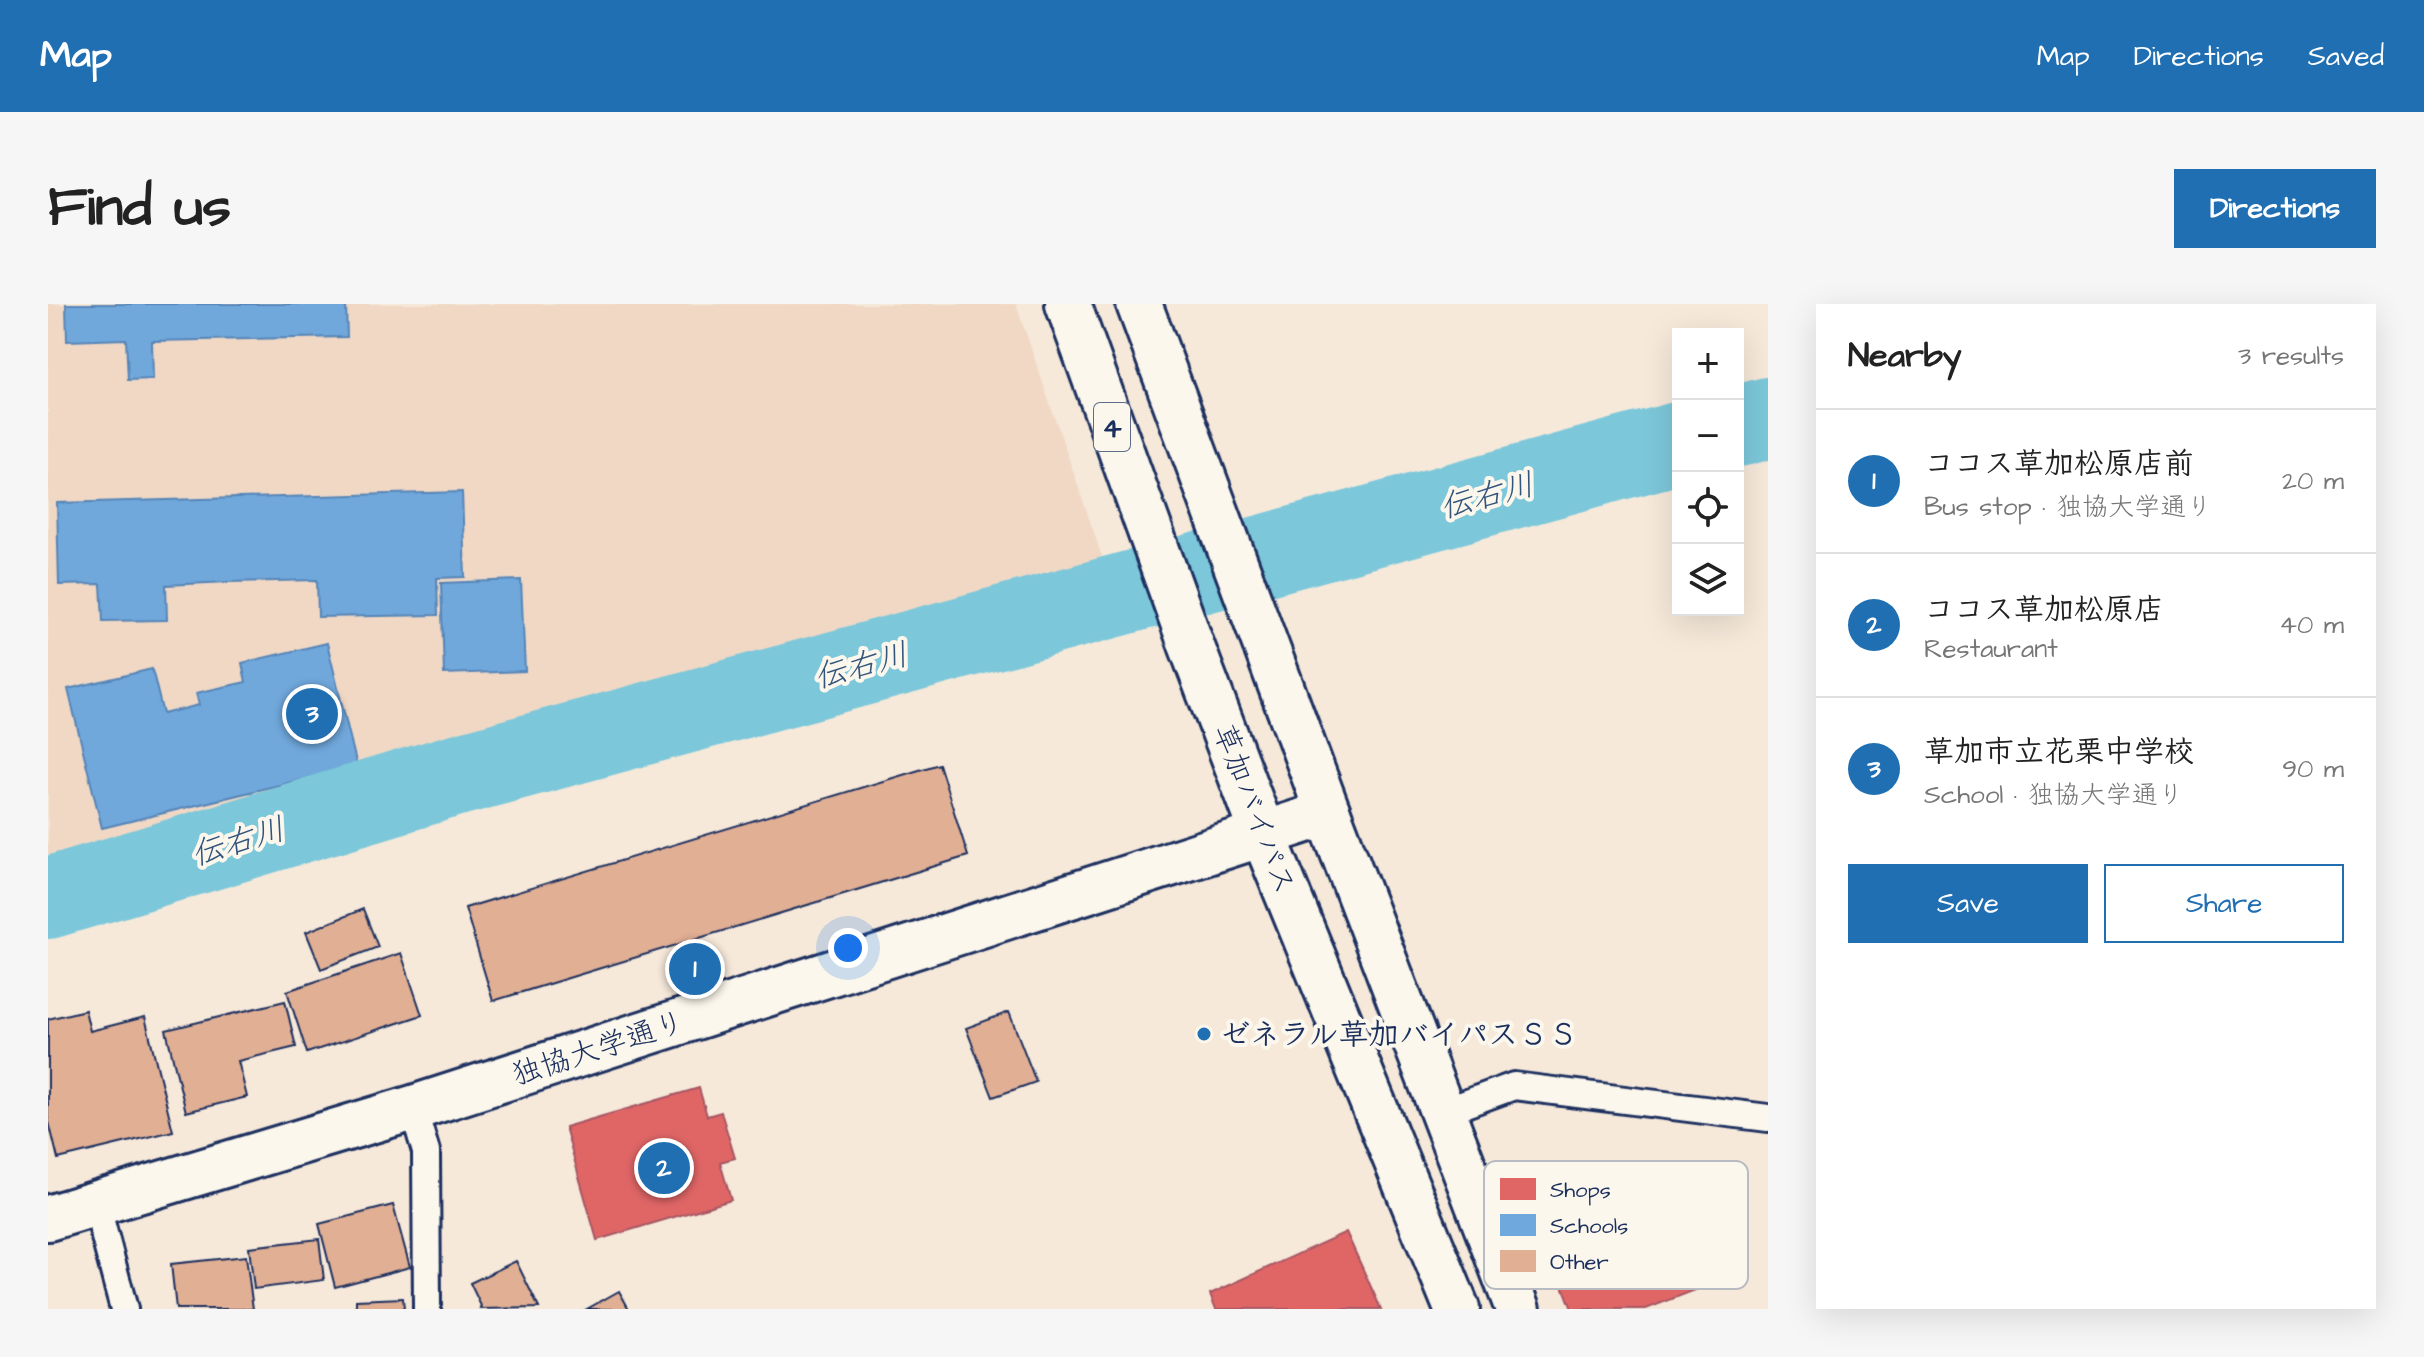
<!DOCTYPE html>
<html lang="en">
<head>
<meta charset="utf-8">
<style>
  :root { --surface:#fff; --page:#f6f6f6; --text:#222; --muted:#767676; --line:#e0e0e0; --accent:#1f6fb2 }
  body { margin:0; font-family:"Architects Daughter","Klee One",sans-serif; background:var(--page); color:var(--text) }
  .controls { position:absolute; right:24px; top:24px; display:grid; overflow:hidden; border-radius:0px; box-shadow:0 8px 32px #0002 }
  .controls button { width:72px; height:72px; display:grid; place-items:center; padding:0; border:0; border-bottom:2px solid var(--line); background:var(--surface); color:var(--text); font:40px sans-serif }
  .you { position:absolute; left:800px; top:644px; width:28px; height:28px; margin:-20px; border:6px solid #fff; border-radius:50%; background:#1a73e8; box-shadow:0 0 0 12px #1a73e833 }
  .badge { display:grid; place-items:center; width:52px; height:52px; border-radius:50%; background:var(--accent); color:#fff; font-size:26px; font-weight:700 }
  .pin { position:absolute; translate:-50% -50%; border:4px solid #fff; box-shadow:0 2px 8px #0006 }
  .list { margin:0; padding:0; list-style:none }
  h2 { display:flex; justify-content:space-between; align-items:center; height:104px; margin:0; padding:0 32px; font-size:34px }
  h2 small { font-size:26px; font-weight:400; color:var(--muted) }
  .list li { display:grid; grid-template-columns:52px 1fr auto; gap:24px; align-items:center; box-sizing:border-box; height:144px; padding:0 32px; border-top:2px solid var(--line) }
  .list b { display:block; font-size:30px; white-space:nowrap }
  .list p { margin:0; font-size:26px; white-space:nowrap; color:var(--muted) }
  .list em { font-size:26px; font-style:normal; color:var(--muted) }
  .actions { display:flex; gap:16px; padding:24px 32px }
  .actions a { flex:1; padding:18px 0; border:2px solid var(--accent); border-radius:0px; text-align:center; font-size:28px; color:var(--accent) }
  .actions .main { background:var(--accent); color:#fff }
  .icon { flex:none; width:44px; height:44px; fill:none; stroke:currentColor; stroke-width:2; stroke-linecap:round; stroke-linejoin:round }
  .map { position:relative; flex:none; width:1720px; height:1005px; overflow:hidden; border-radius:0px }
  header { display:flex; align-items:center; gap:48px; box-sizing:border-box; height:112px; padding:0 40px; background:var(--accent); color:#fff }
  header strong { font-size:38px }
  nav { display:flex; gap:44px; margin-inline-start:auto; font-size:28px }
  .intro { display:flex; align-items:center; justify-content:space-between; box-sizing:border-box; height:192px; padding:0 48px }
  h1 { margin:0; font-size:56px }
  .button { padding:20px 36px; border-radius:0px; background:var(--accent); color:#fff; font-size:28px; font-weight:700 }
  main { display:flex; gap:48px; padding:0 48px }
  aside { flex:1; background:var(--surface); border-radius:0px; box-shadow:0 8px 32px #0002 }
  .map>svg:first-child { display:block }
  .built { fill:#f0d8c5 }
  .shops { fill:#e06666; stroke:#a55664; stroke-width:2 }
  .schools { fill:#6fa8dc; stroke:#5684b6; stroke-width:2 }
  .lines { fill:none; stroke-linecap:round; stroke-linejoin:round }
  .river { stroke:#7bc7da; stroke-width:82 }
  .building { fill:#e1af94; stroke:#1b2f5e; stroke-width:2 }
  .lane-casing { stroke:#1b2f5e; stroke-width:32 }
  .secondary-casing { stroke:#1b2f5e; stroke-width:50 }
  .highway-casing { stroke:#1b2f5e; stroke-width:50 }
  .lane { stroke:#fbf7ec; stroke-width:26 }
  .secondary { stroke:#fbf7ec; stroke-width:44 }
  .highway { stroke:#fbf7ec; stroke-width:44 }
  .poi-dot { fill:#1f6fb2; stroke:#fbf7ec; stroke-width:3 }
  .labels { text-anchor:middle; stroke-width:8; stroke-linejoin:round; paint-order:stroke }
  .shield { fill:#fbf7ec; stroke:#5e6b89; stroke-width:2 }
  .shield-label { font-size:28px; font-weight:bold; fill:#1b2f5e }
  .street-label { font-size:30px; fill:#1b2f5e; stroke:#fbf7ec }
  .poi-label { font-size:30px; font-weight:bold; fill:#1b2f5e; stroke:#fbf7ec; text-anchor:start }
  .water-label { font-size:32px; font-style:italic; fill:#33557d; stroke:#fbf7ec }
  .key { fill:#fbf7ec; stroke:#b8bbc1; stroke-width:2 }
  .key-label { font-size:22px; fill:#1b2f5e }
</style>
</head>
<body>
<header>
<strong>Map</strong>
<nav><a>Map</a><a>Directions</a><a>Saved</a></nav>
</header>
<div class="intro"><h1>Find us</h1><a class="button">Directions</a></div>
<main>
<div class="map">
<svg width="1720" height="1005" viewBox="0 0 1720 1005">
  <rect width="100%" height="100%" fill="#f6e9da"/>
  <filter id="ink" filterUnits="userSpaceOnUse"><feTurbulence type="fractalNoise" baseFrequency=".0125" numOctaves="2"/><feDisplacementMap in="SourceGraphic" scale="16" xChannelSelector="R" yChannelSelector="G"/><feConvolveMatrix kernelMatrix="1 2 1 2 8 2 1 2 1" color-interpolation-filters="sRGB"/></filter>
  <g filter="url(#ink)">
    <!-- built -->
    <path class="built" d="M0,0H968L1057,261L0,560Z"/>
    <!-- shops -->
    <g class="shops">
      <path d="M651,784L659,812L673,808L687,854L672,858L683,896L549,936L517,823Z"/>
      <path d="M1642,906L1654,937L1673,930L1689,970L1598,1005H1524L1506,958Z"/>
      <path d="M1298,928L1333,1005H1168L1162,990Z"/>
    </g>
    <!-- schools -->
    <g class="schools">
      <path d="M18,0H298L299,33L104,37L105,75L80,76L78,35L19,37Z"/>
      <path d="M414,188L417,273L389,274L390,311L270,313L269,276L181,278L118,281L119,316L55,317L53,280L11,281L9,199Z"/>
      <path d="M473,276L477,367L396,370L393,279Z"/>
      <path d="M279,339L309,462L54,524L20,385L104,365L115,410L151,401L148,389L198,378L194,359Z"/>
    </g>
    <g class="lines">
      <!-- river -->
      <g class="river">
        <path d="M1690,122L1720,114"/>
        <path d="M0,594L405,472L1630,139"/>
      </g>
    </g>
    <!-- building -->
    <g class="building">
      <path d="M891,460L920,552L445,697L417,604Z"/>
      <path d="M315,605L330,643L273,665L258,628Z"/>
      <path d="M353,649L374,711L259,749L239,687Z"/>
      <path d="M237,697L248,743L190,757L199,793L138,808L118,726Z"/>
      <path d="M37,706L42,727L97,713L125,827L10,855L0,814V715Z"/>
      <path d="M961,708L988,778L945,793L918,724Z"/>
      <path d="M345,901L362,963L287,983L271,920Z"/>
      <path d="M271,935L276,976L206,985L201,943Z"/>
      <path d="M198,952L205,1005H128L123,960Z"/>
      <path d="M468,957L491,1004L432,1005L434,1004L422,979Z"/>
      <path d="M571,987L581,1005H539Z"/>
      <path d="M355,994L356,1005H308V996Z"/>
    </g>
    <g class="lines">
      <defs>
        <g id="lane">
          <path d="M365,804L378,848L379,1005"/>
          <path d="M1395,808L1466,782L1720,814"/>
          <path d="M48,899L76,1005"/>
        </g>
        <path id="secondary" d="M0,914L365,804L1280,509"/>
        <g id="highway">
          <path d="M1020,0L1144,343L1215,530L1409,1005"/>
          <path d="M1091,0L1280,509L1470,1005"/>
        </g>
      </defs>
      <!-- lane casing -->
      <use href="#lane" class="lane-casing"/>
      <!-- secondary casing -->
      <use href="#secondary" class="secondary-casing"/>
      <!-- highway casing -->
      <use href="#highway" class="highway-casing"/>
      <!-- lane -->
      <use href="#lane" class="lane"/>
      <!-- secondary -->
      <use href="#secondary" class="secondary"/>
      <!-- highway -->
      <use href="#highway" class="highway"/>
    </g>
  </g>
  <!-- markers -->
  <circle class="poi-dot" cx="1156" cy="730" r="8"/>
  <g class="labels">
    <!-- shield labels -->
    <rect class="shield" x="1046" y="99" width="36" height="48" rx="6"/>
    <g class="shield-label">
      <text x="1064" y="133">4</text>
    </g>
    <!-- street labels -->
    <g class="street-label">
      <text transform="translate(1207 505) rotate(69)" y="10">草加バイパス</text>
      <text transform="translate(550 744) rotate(-18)" y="10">独協大学通り</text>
    </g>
    <!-- poi labels -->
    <g class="poi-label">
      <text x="1172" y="740">ゼネラル草加バイパスＳＳ</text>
    </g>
    <!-- water labels -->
    <g class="water-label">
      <text transform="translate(1439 191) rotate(-15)" y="11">伝右川</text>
      <text transform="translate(813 361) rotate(-15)" y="11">伝右川</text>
      <text transform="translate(190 537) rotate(-17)" y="11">伝右川</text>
    </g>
  </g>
  <!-- legend -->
  <rect x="1436" y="857" width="264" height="128" rx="12" class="key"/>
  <rect x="1452" y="874" width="36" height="22" fill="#e06666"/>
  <rect x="1452" y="910" width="36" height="22" fill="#6fa8dc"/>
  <rect x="1452" y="946" width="36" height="22" fill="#e1af94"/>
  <g class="key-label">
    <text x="1502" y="893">Shops</text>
    <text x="1502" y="929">Schools</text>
    <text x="1502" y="965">Other</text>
  </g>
</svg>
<div class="controls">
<button>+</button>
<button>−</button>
<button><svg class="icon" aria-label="locate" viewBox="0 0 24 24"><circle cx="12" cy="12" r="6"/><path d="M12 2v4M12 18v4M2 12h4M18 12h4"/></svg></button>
<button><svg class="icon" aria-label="layers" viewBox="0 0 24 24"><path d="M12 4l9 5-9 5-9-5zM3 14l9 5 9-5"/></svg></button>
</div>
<div class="you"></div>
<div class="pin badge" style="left:647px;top:665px">1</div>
<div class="pin badge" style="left:616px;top:864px">2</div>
<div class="pin badge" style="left:264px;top:410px">3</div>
</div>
<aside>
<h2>Nearby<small>3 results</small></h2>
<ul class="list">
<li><span class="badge">1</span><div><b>ココス草加松原店前</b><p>Bus stop · 独協大学通り</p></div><em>20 m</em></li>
<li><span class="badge">2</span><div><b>ココス草加松原店</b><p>Restaurant</p></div><em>40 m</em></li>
<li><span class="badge">3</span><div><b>草加市立花栗中学校</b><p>School · 独協大学通り</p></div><em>90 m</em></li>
</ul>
<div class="actions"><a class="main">Save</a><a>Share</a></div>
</aside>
</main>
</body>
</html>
